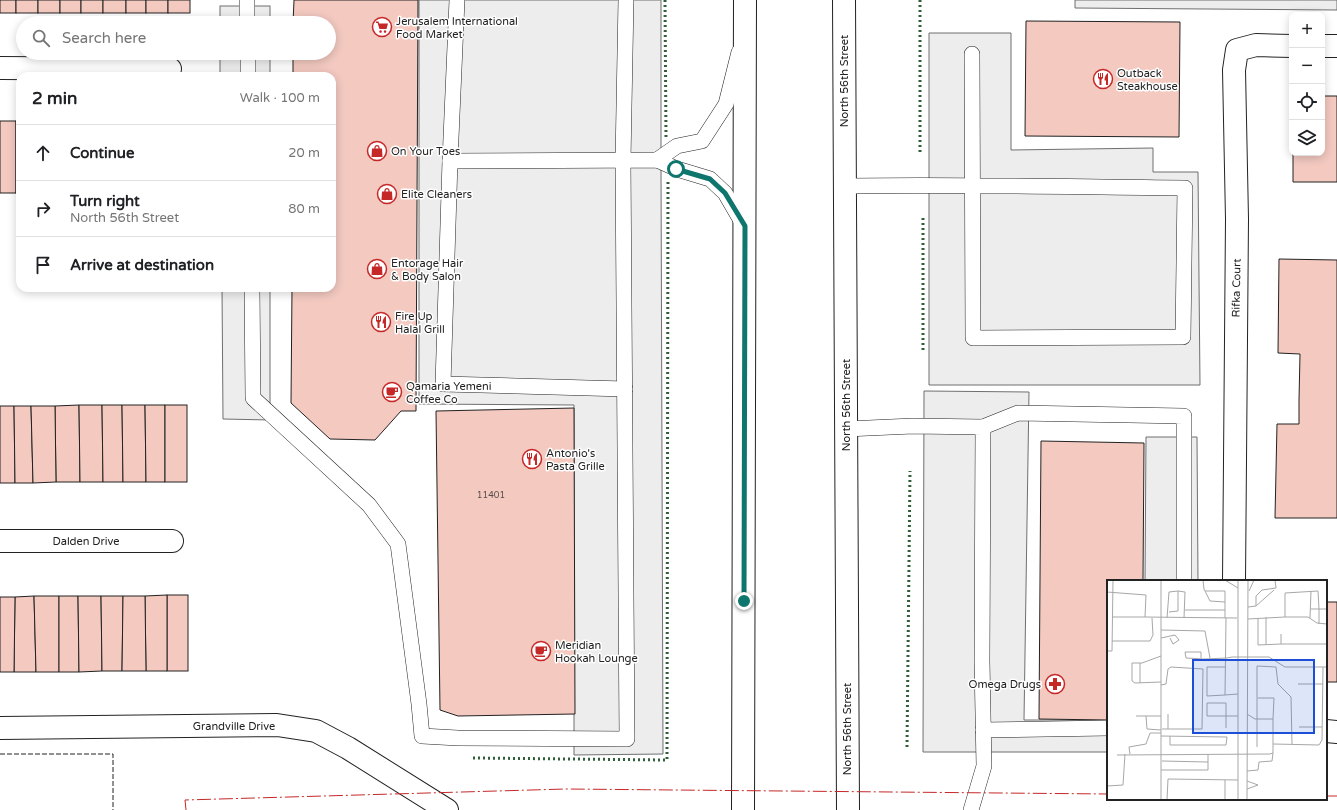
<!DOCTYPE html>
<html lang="en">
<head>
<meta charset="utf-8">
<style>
  :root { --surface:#fff; --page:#f6f6f6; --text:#202124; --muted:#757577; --line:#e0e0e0 }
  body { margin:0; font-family:"Varela Round",sans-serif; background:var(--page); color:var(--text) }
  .controls { position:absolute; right:12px; top:12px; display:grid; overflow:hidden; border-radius:8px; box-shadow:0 2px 10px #0003 }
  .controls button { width:36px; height:36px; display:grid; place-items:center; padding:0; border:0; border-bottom:1px solid var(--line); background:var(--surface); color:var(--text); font:20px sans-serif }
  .stop { position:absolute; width:12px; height:12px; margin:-9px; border:3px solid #0f766e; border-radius:50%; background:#fff }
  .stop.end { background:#0f766e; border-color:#fff; box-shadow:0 1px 4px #0008 }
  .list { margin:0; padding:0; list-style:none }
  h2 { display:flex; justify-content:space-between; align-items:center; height:52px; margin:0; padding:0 16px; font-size:17px }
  h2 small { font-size:13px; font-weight:400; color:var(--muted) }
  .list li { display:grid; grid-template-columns:26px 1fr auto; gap:12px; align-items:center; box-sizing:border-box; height:56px; padding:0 16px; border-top:1px solid var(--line) }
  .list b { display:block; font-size:15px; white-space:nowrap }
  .list p { margin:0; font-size:13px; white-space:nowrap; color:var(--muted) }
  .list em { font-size:13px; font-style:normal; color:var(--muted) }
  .icon { flex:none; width:22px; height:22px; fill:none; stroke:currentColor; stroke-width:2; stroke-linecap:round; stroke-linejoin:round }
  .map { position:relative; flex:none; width:1337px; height:810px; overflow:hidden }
  .search { position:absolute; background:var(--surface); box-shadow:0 2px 10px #0003; left:16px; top:16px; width:320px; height:44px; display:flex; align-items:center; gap:10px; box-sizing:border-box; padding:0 14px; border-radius:22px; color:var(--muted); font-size:15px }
  .panel { position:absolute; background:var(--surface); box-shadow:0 2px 10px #0003; left:16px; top:72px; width:320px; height:220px; border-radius:12px }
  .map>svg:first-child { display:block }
  .parking { fill:#ededed; stroke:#6f6f6f }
  .building { fill:#f3c9c0; stroke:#222 }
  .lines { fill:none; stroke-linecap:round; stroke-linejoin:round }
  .lane-casing { stroke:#222; stroke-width:16 }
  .street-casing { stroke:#222; stroke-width:24 }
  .primary-casing { stroke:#222; stroke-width:24 }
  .lane { stroke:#fff; stroke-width:15 }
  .street { stroke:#fff; stroke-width:22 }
  .primary { stroke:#fff; stroke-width:22 }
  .hedge { stroke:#2f5e38; stroke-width:3; stroke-dasharray:2 3; stroke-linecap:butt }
  .fence { stroke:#222; stroke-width:1; stroke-dasharray:5 2; stroke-linecap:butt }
  .power { stroke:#c62828; stroke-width:1; stroke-dasharray:14 3 2 3; stroke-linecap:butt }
  .route { stroke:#0f766e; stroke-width:5 }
  .labels { text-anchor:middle; stroke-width:3; stroke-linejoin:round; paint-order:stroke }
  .number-label { font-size:9px; fill:#564c4a }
  .poi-label { font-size:11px; fill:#222; stroke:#fff; text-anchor:start }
  .street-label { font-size:11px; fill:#222; stroke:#fff }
  .inset-road { fill:none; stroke:#a7a7a7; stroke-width:1 }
  .view { fill:#1d4ed8; fill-opacity:0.15; stroke:#1d4ed8; stroke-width:2 }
  .inset-edge { fill:none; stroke:#222; stroke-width:2 }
</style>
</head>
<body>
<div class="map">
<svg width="1337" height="810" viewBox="0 0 1337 810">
  <rect width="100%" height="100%" fill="#fff"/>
  <!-- parking -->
  <g class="parking">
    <path d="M419,0H661V166L663,754L574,755V405L419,404Z"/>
    <path d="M1075,0H1337V10L1075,8Z"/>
    <rect x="220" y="6" width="50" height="17"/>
    <path d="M929,33H1011V150L1153,148V172H1198L1200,385H929Z"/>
    <rect x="220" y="53" width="50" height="23"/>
    <path d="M222,288H270V420L223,419Z"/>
    <path d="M924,391L1029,392L1024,720H1108V752H923Z"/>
    <path d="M1146,437H1197L1198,581H1145Z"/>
  </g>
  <!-- building -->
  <g class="building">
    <rect x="0" y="0" width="16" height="13"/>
    <rect x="16" y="0" width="22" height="13"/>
    <rect x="38" y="0" width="22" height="13"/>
    <rect x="60" y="0" width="21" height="13"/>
    <rect x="81" y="0" width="22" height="13"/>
    <rect x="103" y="0" width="23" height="13"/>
    <rect x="126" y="0" width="20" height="13"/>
    <rect x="146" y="0" width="22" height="13"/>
    <rect x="168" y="0" width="22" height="13"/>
    <path d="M294,0H418L416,411H401L375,440L330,439L291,403L292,288H332V76H293V53H329V23H293Z"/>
    <path d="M1026,21L1180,22L1179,137L1025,136Z"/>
    <path d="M1322,96H1337V182H1293V153H1322Z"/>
    <rect x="0" y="121" width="16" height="72"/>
    <rect x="16" y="121" width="4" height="72"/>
    <path d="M1279,259L1337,260V518H1275L1277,424H1299V400L1300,354L1278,353Z"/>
    <path d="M79,405L80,482H56L55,406Z"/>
    <path d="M79,405H102L103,482H80Z"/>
    <path d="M102,405H122L123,482H103Z"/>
    <path d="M122,405H145L146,482H123Z"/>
    <path d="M145,405H165V482H146Z"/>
    <rect x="165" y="405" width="22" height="77"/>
    <path d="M0,406H14L15,483H0Z"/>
    <path d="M14,406H31L33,483H15Z"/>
    <path d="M31,406H55L56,482L33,483Z"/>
    <path d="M574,408L575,714L458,716L440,710L436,411Z"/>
    <path d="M1041,441L1144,443L1143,581H1108V720L1039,719Z"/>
    <rect x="167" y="595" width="21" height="76"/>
    <path d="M167,595V671H146L145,596Z"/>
    <path d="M34,596L36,672H14L15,597Z"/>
    <path d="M34,596H59V672H36Z"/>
    <path d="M59,596H78L79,672H59Z"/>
    <path d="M78,596H101L102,671L79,672Z"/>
    <path d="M101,596H123L122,671H102Z"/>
    <path d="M123,596H145L146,671H122Z"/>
    <path d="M0,597H15L14,672H0Z"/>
    <rect x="1326" y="602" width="11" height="80"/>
  </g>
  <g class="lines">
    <defs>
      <g id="lane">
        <path d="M247,0V23"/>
        <path d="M457,0L450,161L657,160L677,169L710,179L725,193L743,224"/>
        <path d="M248,53V76"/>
        <path d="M657,160L677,146L702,141L726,104L739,52"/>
        <path d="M450,161L443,384L625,389"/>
        <path d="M845,186C958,184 1071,187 1185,188L1183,337L973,338L972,54"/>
        <path d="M252,288L253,398L369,505L398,544L419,704L422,736L458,738L627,739L623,160L626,0"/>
        <path d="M983,427L1018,413L1184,416V581"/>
        <path d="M846,429L913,426L983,427L982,661L984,766L971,810"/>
        <path d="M983,730L1108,728"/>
      </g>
      <g id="street">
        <path d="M1322,46H1337"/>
        <path d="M0,68L170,69"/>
        <path d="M0,541H172"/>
        <path d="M1234,581L1237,219L1234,70L1237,50L1256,45L1292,46"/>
        <path d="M0,728L277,725L316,731L348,748L447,810"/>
        <path d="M1326,731L1337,732"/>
      </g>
      <g id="primary">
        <path d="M844,0L848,810"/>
        <path d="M743,810L745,0"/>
      </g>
    </defs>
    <!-- lane casing -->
    <use href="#lane" class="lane-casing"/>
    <!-- street casing -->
    <use href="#street" class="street-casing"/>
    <!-- primary casing -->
    <use href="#primary" class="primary-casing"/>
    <!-- lane -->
    <use href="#lane" class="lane"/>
    <!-- street -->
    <use href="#street" class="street"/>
    <!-- primary -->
    <use href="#primary" class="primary"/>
    <!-- hedge -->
    <g class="hedge">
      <path d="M665,0L666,139"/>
      <path d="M920,0V153"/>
      <path d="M923,218V350"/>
      <path d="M907,747L910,471"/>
      <path d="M473,758L667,760L668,180"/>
    </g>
    <!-- fence -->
    <path class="fence" d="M0,754H113V810"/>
    <!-- power -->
    <g class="power">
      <path d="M1326,796H1337"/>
      <path d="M186,810L185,800L566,789L1108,794"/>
    </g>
  </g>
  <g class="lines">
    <!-- route -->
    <path class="route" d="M676,169L710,179L725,193L745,226L744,601"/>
  </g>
  <!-- icons -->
  <defs>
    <symbol id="supermarket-ring" viewBox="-11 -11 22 22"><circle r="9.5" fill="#fff" stroke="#c62828" stroke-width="1.5"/><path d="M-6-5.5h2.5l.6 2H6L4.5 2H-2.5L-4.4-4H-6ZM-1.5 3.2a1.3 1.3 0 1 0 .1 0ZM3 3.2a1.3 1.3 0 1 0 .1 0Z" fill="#c62828"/></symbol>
    <symbol id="restaurant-ring" viewBox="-11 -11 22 22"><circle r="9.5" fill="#fff" stroke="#c62828" stroke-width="1.5"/><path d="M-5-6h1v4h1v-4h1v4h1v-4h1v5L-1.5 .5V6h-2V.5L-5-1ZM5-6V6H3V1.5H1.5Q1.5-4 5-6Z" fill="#c62828"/></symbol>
    <symbol id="shop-ring" viewBox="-11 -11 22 22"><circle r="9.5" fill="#fff" stroke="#c62828" stroke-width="1.5"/><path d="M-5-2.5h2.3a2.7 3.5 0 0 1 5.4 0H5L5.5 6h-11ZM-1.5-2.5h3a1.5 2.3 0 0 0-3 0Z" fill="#c62828"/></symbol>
    <symbol id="cafe-ring" viewBox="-11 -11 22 22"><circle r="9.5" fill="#fff" stroke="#c62828" stroke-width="1.5"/><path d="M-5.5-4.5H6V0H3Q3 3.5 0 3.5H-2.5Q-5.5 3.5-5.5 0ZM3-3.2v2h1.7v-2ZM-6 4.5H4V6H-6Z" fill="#c62828"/></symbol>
    <symbol id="pharmacy-ring" viewBox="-11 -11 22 22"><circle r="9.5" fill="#fff" stroke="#c62828" stroke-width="1.5"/><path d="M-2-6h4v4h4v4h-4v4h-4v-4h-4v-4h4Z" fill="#c62828"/></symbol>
  </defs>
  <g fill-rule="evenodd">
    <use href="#supermarket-ring" x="371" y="16" width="22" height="22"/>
    <use href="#restaurant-ring" x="1092" y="68" width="22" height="22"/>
    <use href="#shop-ring" x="366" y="140" width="22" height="22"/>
    <use href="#shop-ring" x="376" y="183" width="22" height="22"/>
    <use href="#shop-ring" x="366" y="258" width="22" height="22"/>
    <use href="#restaurant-ring" x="370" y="311" width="22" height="22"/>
    <use href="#cafe-ring" x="381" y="381" width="22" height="22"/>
    <use href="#restaurant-ring" x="521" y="448" width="22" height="22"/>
    <use href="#cafe-ring" x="530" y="640" width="22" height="22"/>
    <use href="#pharmacy-ring" x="1044" y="673" width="22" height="22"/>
  </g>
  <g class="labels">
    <!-- number labels -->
    <g class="number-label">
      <text x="491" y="498">11401</text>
    </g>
    <!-- poi labels -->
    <g class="poi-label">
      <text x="396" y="25">Jerusalem International<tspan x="396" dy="13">Food Market</tspan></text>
      <text x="1117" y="77">Outback<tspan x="1117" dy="13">Steakhouse</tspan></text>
      <text x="391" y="155">On Your Toes</text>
      <text x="401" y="198">Elite Cleaners</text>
      <text x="391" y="267">Entorage Hair<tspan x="391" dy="13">&amp; Body Salon</tspan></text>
      <text x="395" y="320">Fire Up<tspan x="395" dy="13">Halal Grill</tspan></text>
      <text x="406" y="390">Qamaria Yemeni<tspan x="406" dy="13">Coffee Co</tspan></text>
      <text x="546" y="457">Antonio's<tspan x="546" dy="13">Pasta Grille</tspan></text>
      <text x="555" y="649">Meridian<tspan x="555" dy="13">Hookah Lounge</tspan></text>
      <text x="1041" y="688" text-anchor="end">Omega Drugs</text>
    </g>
    <!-- street labels -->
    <g class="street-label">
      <text transform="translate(844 81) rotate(-90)" y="4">North 56th Street</text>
      <text transform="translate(1236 288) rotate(-89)" y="4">Rifka Court</text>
      <text transform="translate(846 405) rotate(-90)" y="4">North 56th Street</text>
      <text x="86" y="545">Dalden Drive</text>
      <text x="234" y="730">Grandville Drive</text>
      <text transform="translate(847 729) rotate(-90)" y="4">North 56th Street</text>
    </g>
  </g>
  <!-- overview -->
  <g transform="translate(1107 580)">
    <rect width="220" height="220" fill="#fff"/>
    <path class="inset-road" d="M54,0V220M96,0L97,9L103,21L118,22M118,0L131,8M131,0V220M98,11H118V38M142,11L147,0M0,12L39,15L38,37L130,38M149,26L167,10M141,27L149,26V16L155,10L169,8L168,0M204,29H212V44M220,29H212L211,11L178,13V37H201L210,43L220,44M78,30H118M62,32L71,31V11M5,37H38M60,38L62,12L71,11L78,12L77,38M119,38L118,115L131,114M151,38V65L174,64M203,38L204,11M141,39L178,37M54,50L98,51L103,78M174,54V64H220M54,58L68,55L72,60L66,64L63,58M5,61H43L46,55L45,38M159,65V37M0,71H5L6,0M94,78V72H78L79,78L97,79L120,78L125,77H162L178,87H220M33,83V103M118,87H100V116L118,115M54,102L28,103L25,101V83H35L54,76M191,104H216M54,105L59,104L61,89L64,87L96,89L95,149H55M151,118H167L166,139M140,134L148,139H166V164M29,136H54M39,136L40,149L54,150M192,147H215M119,148V123H100V136H131M61,149V134M54,156L120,157L119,165H63V156M150,167V86L169,87L171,104L184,117L185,164M23,174L22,167L39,164L43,153H54M10,175L163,174L166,173V164L212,165L215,160L216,87M55,181L101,182M54,190H101V174M140,191L151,190L152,182L165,181L166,173M140,201L151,205L140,209M0,206L16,205L18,174M60,220L61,199L131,200M118,220V200M140,220L141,0"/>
    <path class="view" d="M86,80H207V153H86Z"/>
    <rect width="220" height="220" class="inset-edge"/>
  </g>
</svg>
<div class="controls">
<button>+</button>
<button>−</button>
<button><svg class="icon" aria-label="locate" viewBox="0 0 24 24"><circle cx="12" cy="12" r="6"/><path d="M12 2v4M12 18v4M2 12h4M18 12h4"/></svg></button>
<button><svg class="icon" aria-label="layers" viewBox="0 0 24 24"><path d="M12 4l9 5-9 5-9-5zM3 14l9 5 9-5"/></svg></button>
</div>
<div class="stop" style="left:676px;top:169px"></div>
<div class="stop end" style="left:744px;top:601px"></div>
<div class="search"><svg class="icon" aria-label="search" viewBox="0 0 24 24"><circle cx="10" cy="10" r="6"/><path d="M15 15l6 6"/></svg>Search here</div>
<section class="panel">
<h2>2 min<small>Walk · 100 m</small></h2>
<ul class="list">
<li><svg class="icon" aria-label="ahead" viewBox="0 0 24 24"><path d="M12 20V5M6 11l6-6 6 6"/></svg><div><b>Continue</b></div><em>20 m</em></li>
<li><svg class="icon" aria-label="right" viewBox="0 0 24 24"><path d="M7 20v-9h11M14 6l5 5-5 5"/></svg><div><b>Turn right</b><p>North 56th Street</p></div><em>80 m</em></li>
<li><svg class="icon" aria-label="arrive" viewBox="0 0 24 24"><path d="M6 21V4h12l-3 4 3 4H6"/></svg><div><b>Arrive at destination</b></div></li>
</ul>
</section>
</div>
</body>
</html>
